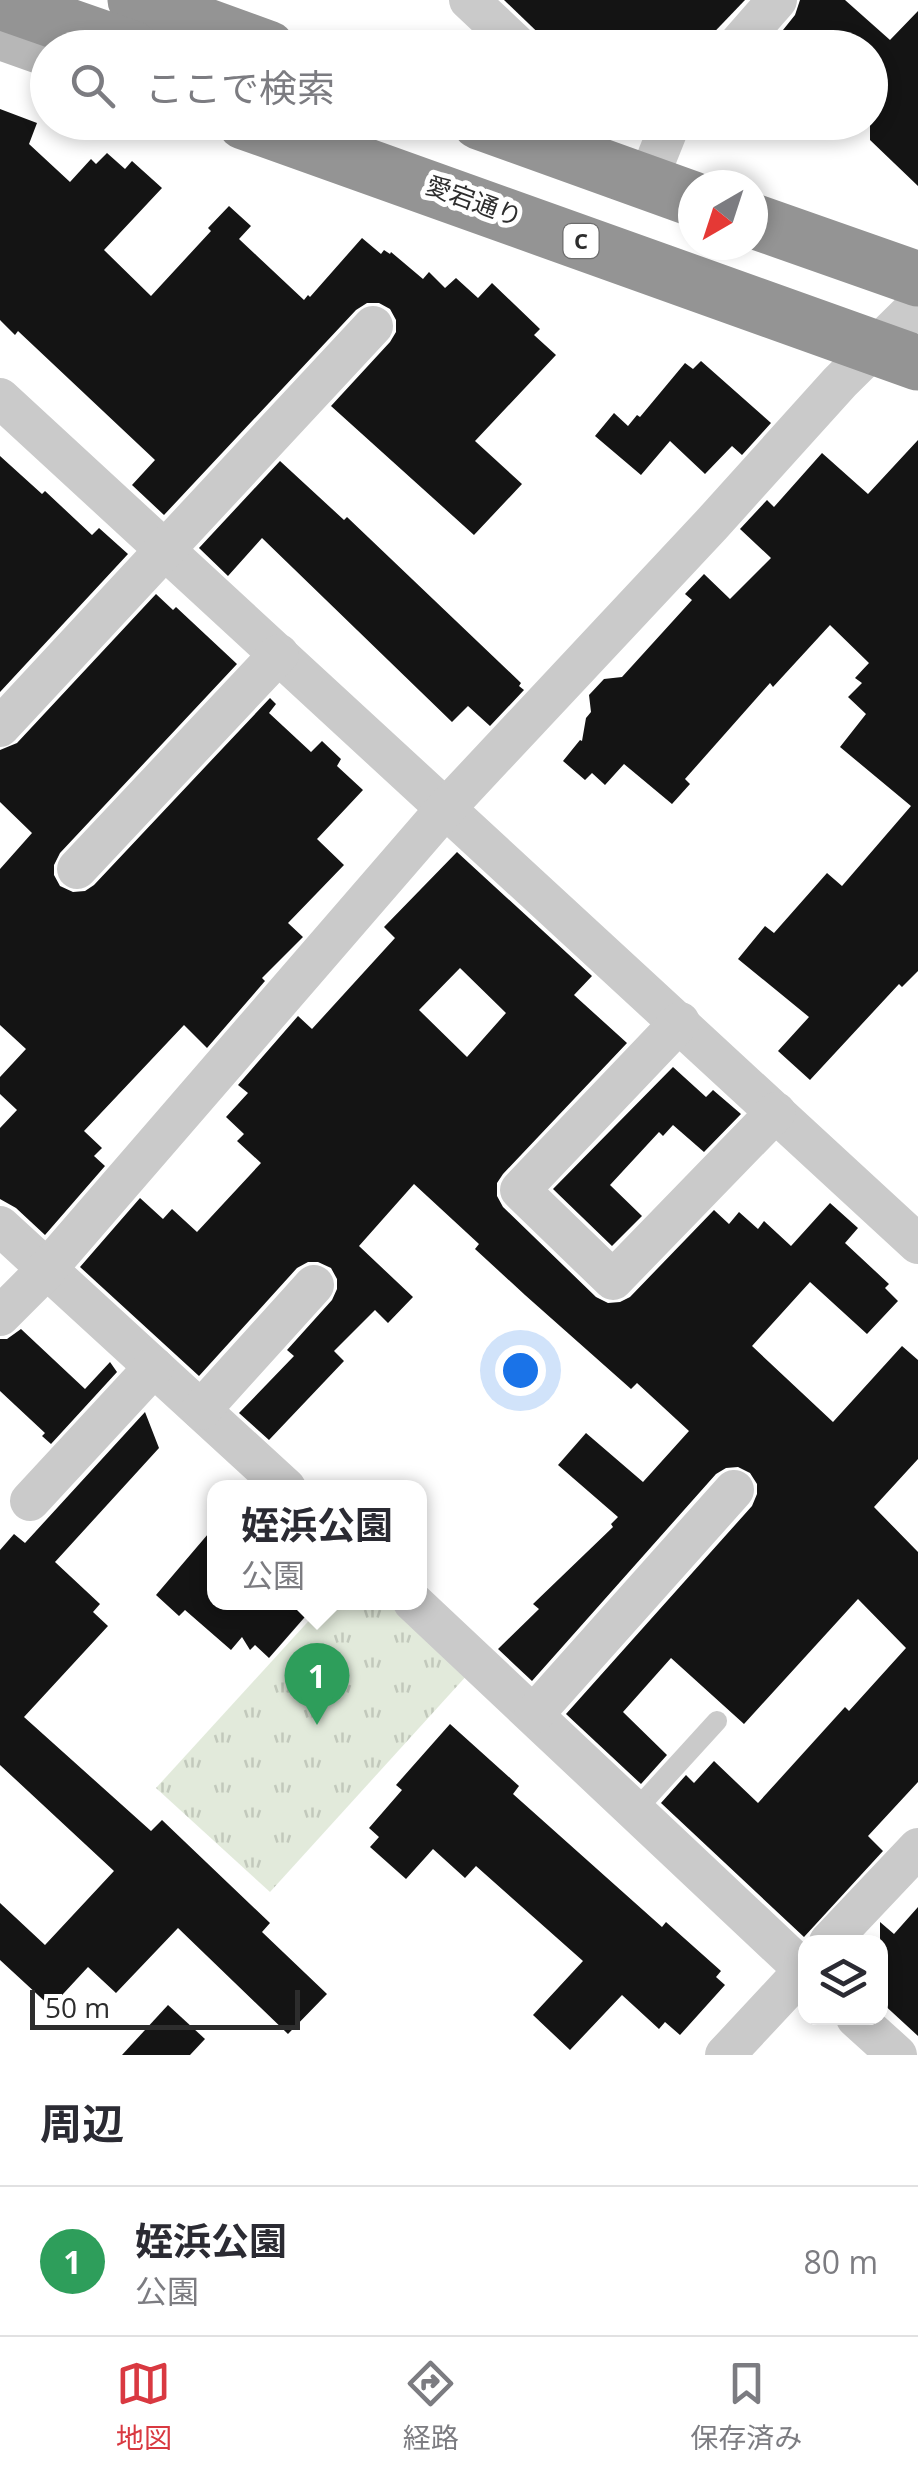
<!DOCTYPE html>
<html lang="ja">
<head>
<meta charset="utf-8">
<style>
  :root { --surface:#fff; --page:#f2f2f3; --text:#2b2b33; --muted:#7c7c81; --line:#e1e1e2; --accent:#d93941 }
  body { margin:0; font-family:"Open Sans","Noto Sans JP",sans-serif; background:var(--page); color:var(--text) }
  .controls { position:absolute; right:30px; bottom:30px; display:grid; overflow:hidden; border-radius:20px; box-shadow:0 5px 15px #0003 }
  .controls button { width:90px; height:90px; display:grid; place-items:center; padding:0; border:0; border-bottom:2px solid var(--line); background:var(--surface); color:var(--text); font:50px sans-serif }
  .compass { position:absolute; left:678px; top:170px; width:90px; height:90px; border-radius:50%; background:var(--surface); box-shadow:0 5px 15px #0003; rotate:219deg }
  .scale { position:absolute; left:30px; bottom:25px; width:270px; box-sizing:border-box; padding-left:10px; border:5px solid #2d2d2d; border-top:0; font-size:28px; line-height:35px; white-space:nowrap; color:#2d2d2d; -webkit-text-stroke:8px #fff; paint-order:stroke }
  .you { position:absolute; left:520px; top:1370px; width:35px; height:35px; margin:-25px; border:8px solid #fff; border-radius:50%; background:#1a73e8; box-shadow:0 0 0 15px #1a73e833 }
  .badge { display:grid; place-items:center; width:65px; height:65px; border-radius:50%; background:var(--accent); color:#fff; font-size:32px; font-weight:700 }
  .pin { position:absolute; translate:-50% -82px; filter:drop-shadow(0 2px 5px #0008) }
  .pin::after { content:''; position:absolute; top:52px; width:35px; height:30px; background:inherit; clip-path:polygon(0 0,100% 0,50% 100%) }
  .popup { position:absolute; left:207px; top:1480px; width:220px; height:130px; box-sizing:border-box; display:grid; place-content:center; border-radius:20px; background:var(--surface); filter:drop-shadow(0 2px 8px #0005); font-size:32px; white-space:nowrap; color:var(--muted) }
  .popup b { font-size:38px; color:var(--text) }
  .popup::after { content:''; position:absolute; left:50%; top:100%; margin-left:-20px; border:20px solid transparent; border-top-color:var(--surface) }
  .list { margin:0; padding:0; list-style:none }
  h2 { display:flex; justify-content:space-between; align-items:center; height:130px; margin:0; padding:0 40px; font-size:42px }
  h2 small { font-size:32px; font-weight:400; color:var(--muted) }
  .list li { display:grid; grid-template-columns:65px 1fr auto; gap:30px; align-items:center; box-sizing:border-box; height:150px; padding:0 40px; border-top:2px solid var(--line) }
  .list b { display:block; font-size:38px; white-space:nowrap }
  .list p { margin:0; font-size:32px; white-space:nowrap; color:var(--muted) }
  .list em { font-size:32px; font-style:normal; color:var(--muted) }
  .icon { flex:none; width:55px; height:55px; fill:none; stroke:currentColor; stroke-width:2; stroke-linecap:round; stroke-linejoin:round }
  .map { position:relative; flex:none; width:918px; height:2055px; overflow:hidden }
  .search { position:absolute; background:var(--surface); box-shadow:0 5px 15px #0003; left:30px; right:30px; top:30px; height:110px; display:flex; align-items:center; gap:25px; box-sizing:border-box; padding:0 35px; border-radius:55px; color:var(--muted); font-size:38px }
  .sheet { height:280px; background:var(--surface) }
  nav { display:flex; justify-content:space-around; align-items:center; box-sizing:border-box; height:140px; border-top:2px solid var(--line); background:var(--surface); font-size:28px; color:var(--muted) }
  nav a { display:grid; justify-items:center; gap:5px }
  nav .on { color:var(--accent) }
  .map>svg:first-child { display:block }
  .park { fill:url(#park-tufts) }
  .building { fill:#141414; fill-rule:evenodd }
  .lines { fill:none; stroke-linecap:round; stroke-linejoin:round }
  .lane { stroke:#cacaca; stroke-width:20 }
  .street { stroke:#cacaca; stroke-width:40 }
  .secondary { stroke:#b7b7b7; stroke-width:55 }
  .highway { stroke:#949494; stroke-width:55 }
  .labels { text-anchor:middle; stroke-width:10; stroke-linejoin:round; paint-order:stroke }
  .shield { fill:#fff; stroke:#6c6c6c; stroke-width:2.5 }
  .shield-label { font-size:22px; font-weight:bold; fill:#2d2d2d }
  .street-label { font-size:25px; fill:#2d2d2d; stroke:#fff }
</style>
</head>
<body>
<div class="map">
<svg width="918" height="2055" viewBox="0 0 918 2055">
  <defs>
    <pattern id="park-tufts" width="24" height="20" patternUnits="userSpaceOnUse" patternTransform="scale(2.5)"><rect width="24" height="20" fill="#e2eadb"/><path d="M3 7l-1-3M5 7V3M7 7l1-3M15 17l-1-3M17 17v-4M19 17l1-3" fill="none" stroke="#c2c9bc"/></pattern>
  </defs>
  <rect width="100%" height="100%" fill="#fff"/>
  <!-- park -->
  <path class="park" d="M325,1603H412L479,1662L270,1892L156,1788Z"/>
  <!-- building -->
  <g class="building">
    <path d="M504,0H745L699,48H554Z"/>
    <path d="M800,0H845L890,40L918,11V186L870,140V48H803L783,30L795,15Z"/>
    <path d="M0,109L37,123L29,144L70,182L91,159L96,164L107,153L125,169L132,161L162,188L104,250L151,296L211,231L208,228L229,206L251,226L239,239L304,300L308,295L310,297L362,238L381,254L384,250L390,254L391,252L423,279L429,272L445,288L456,278L478,298L492,283L540,329L534,335L556,355L475,441L522,484L474,535L331,406L390,342L396,332V320L390,309L379,303H367L356,310L164,515L132,485L155,460L18,331L15,335L0,320Z"/>
    <path d="M701,361L771,423L742,455L732,446L705,474L670,441L641,475L595,436L614,413L628,426L637,415L640,417L685,363L693,369Z"/>
    <path d="M918,440V971L902,987L899,984L810,1080L778,1051L809,1017L738,959L765,926L774,933L827,873L842,886L911,806L840,747L866,714L848,697L862,683L855,678L869,663L830,625L773,687L770,683L685,779L690,784L672,804L624,764L605,785L592,773L585,780L563,761L580,740L582,741L586,718L591,712L589,695L604,679L622,677L692,600L685,594L704,574L730,599L771,558L740,529L767,500L774,507L822,453L868,494Z"/>
    <path d="M0,456L42,494L45,491L92,535L99,528L128,554L0,692Z"/>
    <path d="M280,461L344,520L347,517L521,683L519,686L524,690L490,726L468,706L452,722L262,538L228,576L199,548Z"/>
    <path d="M156,594L173,610L176,607L237,664L60,853L54,865V875L60,886L73,892L85,891L94,885L270,698L276,704L269,713L311,752L322,741L341,759L337,766L363,790L317,839L344,865L288,923L303,937L262,978L265,981L207,1048L184,1025L84,1131L102,1148L94,1156L105,1166L45,1235L16,1208L0,1199V1128L17,1110L0,1094V1077L26,1049L0,1025V869L32,833L0,802V750L17,743Z"/>
    <path d="M457,852L592,976L574,995L627,1043L503,1174L497,1183V1196L503,1207L596,1297L608,1303L620,1302L630,1297L714,1210L729,1224L739,1212L758,1229L764,1221L791,1246L830,1203L858,1228L845,1243L889,1284L885,1288L898,1301L867,1334L810,1282L752,1346L833,1422L902,1346L918,1360V1459L874,1507L918,1552V1782L868,1836L883,1851L804,1937L661,1803L686,1775L694,1783L714,1761L758,1803L845,1707L849,1711L906,1648L858,1599L744,1724L671,1658L623,1712L667,1755L641,1784L566,1714L752,1506L757,1494V1484L750,1473L738,1467L726,1468L716,1474L532,1681L498,1649L539,1609L533,1604L613,1527L611,1524L618,1517L558,1465L586,1433L643,1482L689,1431L637,1383L631,1389L525,1295L475,1249L479,1244L414,1184L359,1246L413,1297L388,1323L375,1310L334,1351L344,1361L269,1440L239,1413L294,1356L287,1350L332,1300L337,1289V1279L331,1268L318,1262H308L297,1268L199,1376L80,1267L140,1198L163,1219L172,1209L197,1232L261,1163L237,1141L244,1134L226,1117L248,1093L238,1085L298,1016L312,1029L395,938L384,927ZM460,968L506,1013L467,1057L419,1010Z"/>
    <path d="M673,1067L706,1097L713,1090L741,1114L704,1152L673,1125L663,1136L659,1132L610,1185L642,1216L612,1246L553,1189Z"/>
    <path d="M21,1329L85,1389L110,1362L117,1372L51,1444L42,1436L45,1433L0,1391V1339H7Z"/>
    <path d="M145,1412L159,1448L55,1562L100,1604L93,1612L108,1626L24,1717L151,1831L162,1820L270,1923L262,1932L327,1994L288,2034L178,1928L116,1993L88,1967L51,2007L0,1960V1903L45,1945L114,1871L0,1765V1550L14,1534L25,1543Z"/>
    <path d="M214,1527V1602H318L269,1658L255,1645L250,1650L242,1637L231,1650L185,1610L179,1616L156,1595Z"/>
    <path d="M450,1724L519,1786L513,1794L662,1927L666,1922L721,1971L716,1977L725,1985L680,2035L665,2022L659,2029L622,1995L570,2050L533,2015L583,1961L476,1866L465,1878L433,1849L406,1879L370,1847L379,1837L369,1828L402,1790L396,1785Z"/>
    <path d="M918,1907V2036L880,2001V1922L894,1934Z"/>
    <path d="M168,2005L205,2039L190,2055H122Z"/>
  </g>
  <g class="lines">
    <!-- lane -->
    <path class="lane" d="M634,1812L717,1721"/>
    <!-- street -->
    <g class="street">
      <path d="M469,0L520,48"/>
      <path d="M735,48L777,0"/>
      <path d="M647,182L671,122"/>
      <path d="M0,398L918,1244"/>
      <path d="M0,727L373,326"/>
      <path d="M77,869L279,654"/>
      <path d="M680,1022L520,1190L613,1280L776,1112"/>
      <path d="M0,1226L286,1488"/>
      <path d="M0,1316L47,1269L445,809L711,525L840,382L918,305"/>
      <path d="M201,1410L314,1285"/>
      <path d="M30,1501L154,1367"/>
      <path d="M413,1602L806,1972"/>
      <path d="M534,1714L734,1490"/>
      <path d="M829,1942L918,1848"/>
      <path d="M856,2018L897,2055"/>
      <path d="M725,2055L806,1968"/>
    </g>
    <!-- secondary -->
    <path class="secondary" d="M0,32L48,49"/>
    <!-- highway -->
    <g class="highway">
      <path d="M135,0L268,48"/>
      <path d="M0,2L132,48"/>
      <path d="M244,122L918,363"/>
      <path d="M479,122L693,199"/>
      <path d="M753,221L918,279"/>
    </g>
  </g>
  <g class="labels">
    <!-- shield labels -->
    <rect class="shield" x="563.5" y="224" width="35" height="34" rx="8"/>
    <g class="shield-label">
      <text x="581" y="249">C</text>
    </g>
    <!-- street labels -->
    <g class="street-label">
      <text transform="translate(474 201) rotate(20)" y="9">愛宕通り</text>
    </g>
  </g>
</svg>
<div class="controls">
<button><svg class="icon" aria-label="layers" viewBox="0 0 24 24"><path d="M12 4l9 5-9 5-9-5zM3 14l9 5 9-5"/></svg></button>
</div>
<svg class="compass" viewBox="-18 -18 36 36"><path d="M0-13l5 13h-10z" fill="#e53935"/><path d="M0 13l5-13h-10z" fill="#7c7c81"/></svg>
<div class="scale">50 m</div>
<div class="you"></div>
<div class="pin badge" style="left:317px;top:1725px;background:#2e9e5b">1</div>
<div class="popup"><b>姪浜公園</b>公園</div>
<div class="search"><svg class="icon" aria-label="search" viewBox="0 0 24 24"><circle cx="10" cy="10" r="6"/><path d="M15 15l6 6"/></svg>ここで検索</div>
</div>
<section class="sheet">
<h2>周辺<small></small></h2>
<ul class="list">
<li><span class="badge" style="background:#2e9e5b">1</span><div><b>姪浜公園</b><p>公園</p></div><em>80 m</em></li>
</ul>
</section>
<nav>
<a class="on"><svg class="icon" aria-label="map" viewBox="0 0 24 24"><path d="M3 6l6-2 6 2 6-2v14l-6 2-6-2-6 2zM9 4v14M15 6v14"/></svg>地図</a>
<a><svg class="icon" aria-label="directions" viewBox="0 0 24 24"><path d="M12 3l9 9-9 9-9-9zM9 14v-3h6M13 9l2 2-2 2"/></svg>経路</a>
<a><svg class="icon" aria-label="saved" viewBox="0 0 24 24"><path d="M7 4h10v16l-5-4-5 4z"/></svg>保存済み</a>
</nav>
</body>
</html>
